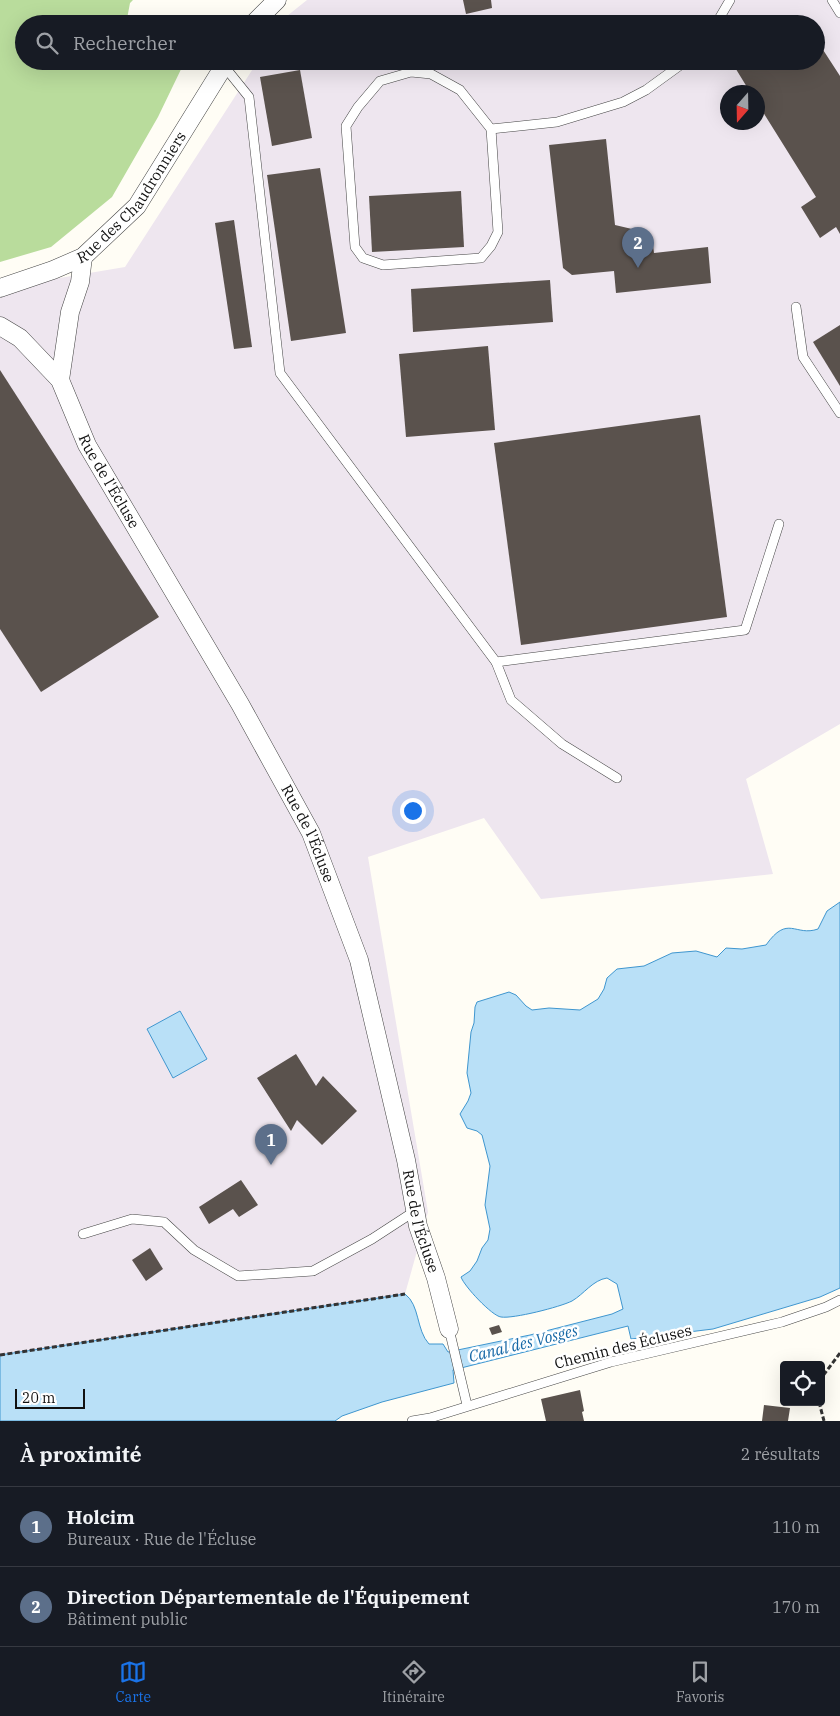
<!DOCTYPE html>
<html lang="fr">
<head>
<meta charset="utf-8">
<style>
  :root { --surface:#171b24; --page:#242831; --text:#f1f3f6; --muted:#9ea1a6; --line:#363941; --accent:#1a73e8 }
  body { margin:0; font-family:"IBM Plex Serif",serif; background:var(--page); color:var(--text) }
  .controls { position:absolute; right:15px; bottom:15px; display:grid; overflow:hidden; border-radius:5px; box-shadow:0 5px 20px #0002 }
  .controls button { width:45px; height:45px; display:grid; place-items:center; padding:0; border:0; border-bottom:1px solid var(--line); background:var(--surface); color:var(--text); font:25px sans-serif }
  .compass { position:absolute; left:720px; top:85px; width:45px; height:45px; border-radius:50%; background:var(--surface); box-shadow:0 5px 20px #0002; rotate:200deg }
  .scale { position:absolute; left:15px; bottom:12px; width:70px; box-sizing:border-box; padding-left:5px; border:2px solid #111; border-top:0; font-size:14px; line-height:18px; white-space:nowrap; color:#111; -webkit-text-stroke:4px #fff; paint-order:stroke }
  .you { position:absolute; left:412px; top:810px; width:18px; height:18px; margin:-12px; border:4px solid #fff; border-radius:50%; background:#1a73e8; box-shadow:0 0 0 8px #1a73e833 }
  .badge { display:grid; place-items:center; width:32px; height:32px; border-radius:50%; background:var(--accent); color:#fff; font-size:16px; font-weight:700 }
  .pin { position:absolute; translate:-50% -41px; filter:drop-shadow(0 1px 2px #0008) }
  .pin::after { content:''; position:absolute; top:26px; width:18px; height:15px; background:inherit; clip-path:polygon(0 0,100% 0,50% 100%) }
  .list { margin:0; padding:0; list-style:none }
  h2 { display:flex; justify-content:space-between; align-items:center; height:65px; margin:0; padding:0 20px; font-size:21px }
  h2 small { font-size:16px; font-weight:400; color:var(--muted) }
  .list li { display:grid; grid-template-columns:32px 1fr auto; gap:15px; align-items:center; box-sizing:border-box; height:80px; padding:0 20px; border-top:1px solid var(--line) }
  .list b { display:block; font-size:19px; white-space:nowrap }
  .list p { margin:0; font-size:16px; white-space:nowrap; color:var(--muted) }
  .list em { font-size:16px; font-style:normal; color:var(--muted) }
  .icon { flex:none; width:28px; height:28px; fill:none; stroke:currentColor; stroke-width:2; stroke-linecap:round; stroke-linejoin:round }
  .map { position:relative; flex:none; width:840px; height:1421px; overflow:hidden }
  .search { position:absolute; background:var(--surface); box-shadow:0 5px 20px #0002; left:15px; right:15px; top:15px; height:55px; display:flex; align-items:center; gap:12px; box-sizing:border-box; padding:0 18px; border-radius:28px; color:var(--muted); font-size:19px }
  .sheet { height:225px; background:var(--surface) }
  nav { display:flex; justify-content:space-around; align-items:center; box-sizing:border-box; height:70px; border-top:1px solid var(--line); background:var(--surface); font-size:14px; color:var(--muted) }
  nav a { display:grid; justify-items:center; gap:2px }
  nav .on { color:var(--accent) }
  .map>svg:first-child { display:block }
  .industrial { fill:#eee6ef; fill-rule:evenodd }
  .forest { fill:#b9dc9c }
  .water { fill:#b9e0f7; stroke:#3f96cf }
  .building { fill:#5a524d }
  .lines { fill:none; stroke-linecap:round; stroke-linejoin:round }
  .lane-casing { stroke:#444; stroke-width:10 }
  .street-casing { stroke:#444; stroke-width:19 }
  .path { stroke:#333; stroke-width:3; stroke-dasharray:5 2.5; stroke-linecap:butt }
  .lane { stroke:#fff; stroke-width:9 }
  .street { stroke:#fff; stroke-width:18 }
  .labels { text-anchor:middle; stroke-width:5; stroke-linejoin:round; paint-order:stroke }
  .street-label { font-size:15px; fill:#111; stroke:#fff }
  .water-label { font-size:16px; font-style:italic; fill:#1768a6; stroke:#fff }
</style>
</head>
<body>
<div class="map">
<svg width="840" height="1421" viewBox="0 0 840 1421">
  <rect width="100%" height="100%" fill="#fffdf5"/>
  <!-- industrial -->
  <path class="industrial" d="M307,0H840V724L746,779L773,874L541,899L484,818L368,857L428,1212L405,1294L0,1355V288L125,267L258,61H816V24H282L287,16ZM728,92H758V122H728Z"/>
  <!-- forest -->
  <path class="forest" d="M0,0H133L130,3L126,24H24V61H185L158,117L112,197L51,247L0,262Z"/>
  <!-- water -->
  <g class="water">
    <path d="M840,902V1288L820,1297L713,1329L631,1339L628,1326L453,1370L454,1383L382,1402L342,1416L335,1421H0V1355L405,1294C420,1305 416,1330 429,1344H443L448,1352L530,1335L612,1314L623,1309L617,1284L607,1278C593,1280 584,1294 572,1301C560,1307 513,1319 501,1317C492,1316 464,1286 461,1277L470,1271L477,1261L482,1248L488,1240L490,1229L485,1205L490,1166L482,1135L477,1131L467,1128L460,1114L468,1101L471,1093L467,1073L471,1032L474,1023L475,1007L477,1002L509,992L516,995L526,1006L532,1010L549,1008L580,1010L598,999L604,989L607,978L617,969L644,966L672,953L696,951L717,957L726,948L742,949L766,945C788,914 795,937 818,929L827,911Z"/>
    <path d="M180,1011L207,1059L173,1078L147,1029Z"/>
  </g>
  <!-- building -->
  <g class="building">
    <path d="M463,0H491L492,8L466,14Z"/>
    <path d="M816,39L840,76V234L836,227L820,238L801,207L816,197L758,104V92H750L731,61H816Z"/>
    <path d="M552,61H578L579,64L555,69Z"/>
    <path d="M300,70L312,138L272,146L260,77Z"/>
    <path d="M606,139L615,225L632,229V236L652,238L654,253L708,247L711,283L616,293L614,271L572,275L563,268L549,145Z"/>
    <path d="M320,168L346,333L291,341L267,175Z"/>
    <path d="M461,191L464,247L372,252L369,196Z"/>
    <path d="M234,220L252,347L234,349L215,223Z"/>
    <path d="M550,280L553,322L413,332L411,289Z"/>
    <path d="M840,325V386L813,342Z"/>
    <path d="M488,346L495,430L406,437L399,354Z"/>
    <path d="M0,370L159,617L41,692L0,629Z"/>
    <path d="M700,415L727,617L521,645L494,443Z"/>
    <path d="M296,1054L316,1086L323,1076L357,1111L322,1145L297,1120L291,1131L257,1078Z"/>
    <path d="M241,1180L258,1205L239,1217L233,1209L209,1224L199,1207Z"/>
    <path d="M150,1248L163,1269L146,1281L132,1260Z"/>
    <path d="M499,1325L502,1332L492,1335L489,1328Z"/>
    <path d="M580,1390L584,1411L582,1412L584,1421H546L541,1399Z"/>
    <path d="M764,1405L790,1408L788,1421H762Z"/>
  </g>
  <g class="lines">
    <defs>
      <g id="lane">
        <path d="M832,0L840,13"/>
        <path d="M716,24L730,0"/>
        <path d="M224,66L249,97L280,373L496,662L511,700L562,744L617,778"/>
        <path d="M411,72L431,74L460,90L491,129L498,232L491,246L481,258L383,265L363,258L355,247L346,126L358,107L380,81Z"/>
        <path d="M491,129L557,122L623,102L646,90L686,61"/>
        <path d="M796,307L803,357L840,413"/>
        <path d="M496,662L745,630L779,524"/>
        <path d="M83,1234L132,1219L164,1222L194,1250L238,1276L313,1271L372,1239L415,1211"/>
        <path d="M449,1329L467,1405"/>
        <path d="M412,1421L430,1418L611,1362L782,1322L826,1307L840,1300"/>
      </g>
      <g id="street">
        <path d="M253,24L277,0"/>
        <path id="s1" d="M0,288L53,270L83,257L137,206L227,61"/>
        <path id="s2" d="M0,326L20,338L60,380L87,445L240,704L311,833L359,960L406,1160L418,1226L436,1278L449,1329"/>
        <path d="M60,380L70,312L80,282L83,257"/>
      </g>
    </defs>
    <!-- lane casing -->
    <use href="#lane" class="lane-casing"/>
    <!-- street casing -->
    <use href="#street" class="street-casing"/>
    <!-- path -->
    <g class="path">
      <path d="M0,1355L405,1294"/>
      <path d="M821,1382L822,1377L840,1353"/>
      <path d="M819,1402L824,1421"/>
    </g>
    <!-- lane -->
    <use href="#lane" class="lane"/>
    <!-- street -->
    <use href="#street" class="street"/>
  </g>
  <g class="labels">
    <!-- street labels -->
    <g class="street-label">
      <text dy="5" stroke="none"><textPath href="#s1" startOffset="166">Rue des Chaudronniers</textPath></text>
      <text dy="5" stroke="none"><textPath href="#s2" startOffset="194">Rue de l'Écluse</textPath></text>
      <text dy="5" stroke="none"><textPath href="#s2" startOffset="599">Rue de l'Écluse</textPath></text>
      <text dy="5" stroke="none"><textPath href="#s2" startOffset="1004">Rue de l'Écluse</textPath></text>
      <text transform="translate(623 1347) rotate(-14)" y="5">Chemin des Écluses</text>
    </g>
    <!-- water labels -->
    <g class="water-label">
      <text transform="translate(523 1343) rotate(-14)" y="6">Canal des Vosges</text>
    </g>
  </g>
</svg>
<div class="controls">
<button><svg class="icon" aria-label="locate" viewBox="0 0 24 24"><circle cx="12" cy="12" r="6"/><path d="M12 2v4M12 18v4M2 12h4M18 12h4"/></svg></button>
</div>
<svg class="compass" viewBox="-18 -18 36 36"><path d="M0-13l5 13h-10z" fill="#e53935"/><path d="M0 13l5-13h-10z" fill="#9ea1a6"/></svg>
<div class="scale">20 m</div>
<div class="you"></div>
<div class="pin badge" style="left:271px;top:1165px;background:#5c6f8a">1</div>
<div class="pin badge" style="left:638px;top:268px;background:#5c6f8a">2</div>
<div class="search"><svg class="icon" aria-label="search" viewBox="0 0 24 24"><circle cx="10" cy="10" r="6"/><path d="M15 15l6 6"/></svg>Rechercher</div>
</div>
<section class="sheet">
<h2>À proximité<small>2 résultats</small></h2>
<ul class="list">
<li><span class="badge" style="background:#5c6f8a">1</span><div><b>Holcim</b><p>Bureaux · Rue de l'Écluse</p></div><em>110 m</em></li>
<li><span class="badge" style="background:#5c6f8a">2</span><div><b>Direction Départementale de l'Équipement</b><p>Bâtiment public</p></div><em>170 m</em></li>
</ul>
</section>
<nav>
<a class="on"><svg class="icon" aria-label="map" viewBox="0 0 24 24"><path d="M3 6l6-2 6 2 6-2v14l-6 2-6-2-6 2zM9 4v14M15 6v14"/></svg>Carte</a>
<a><svg class="icon" aria-label="directions" viewBox="0 0 24 24"><path d="M12 3l9 9-9 9-9-9zM9 14v-3h6M13 9l2 2-2 2"/></svg>Itinéraire</a>
<a><svg class="icon" aria-label="saved" viewBox="0 0 24 24"><path d="M7 4h10v16l-5-4-5 4z"/></svg>Favoris</a>
</nav>
</body>
</html>
